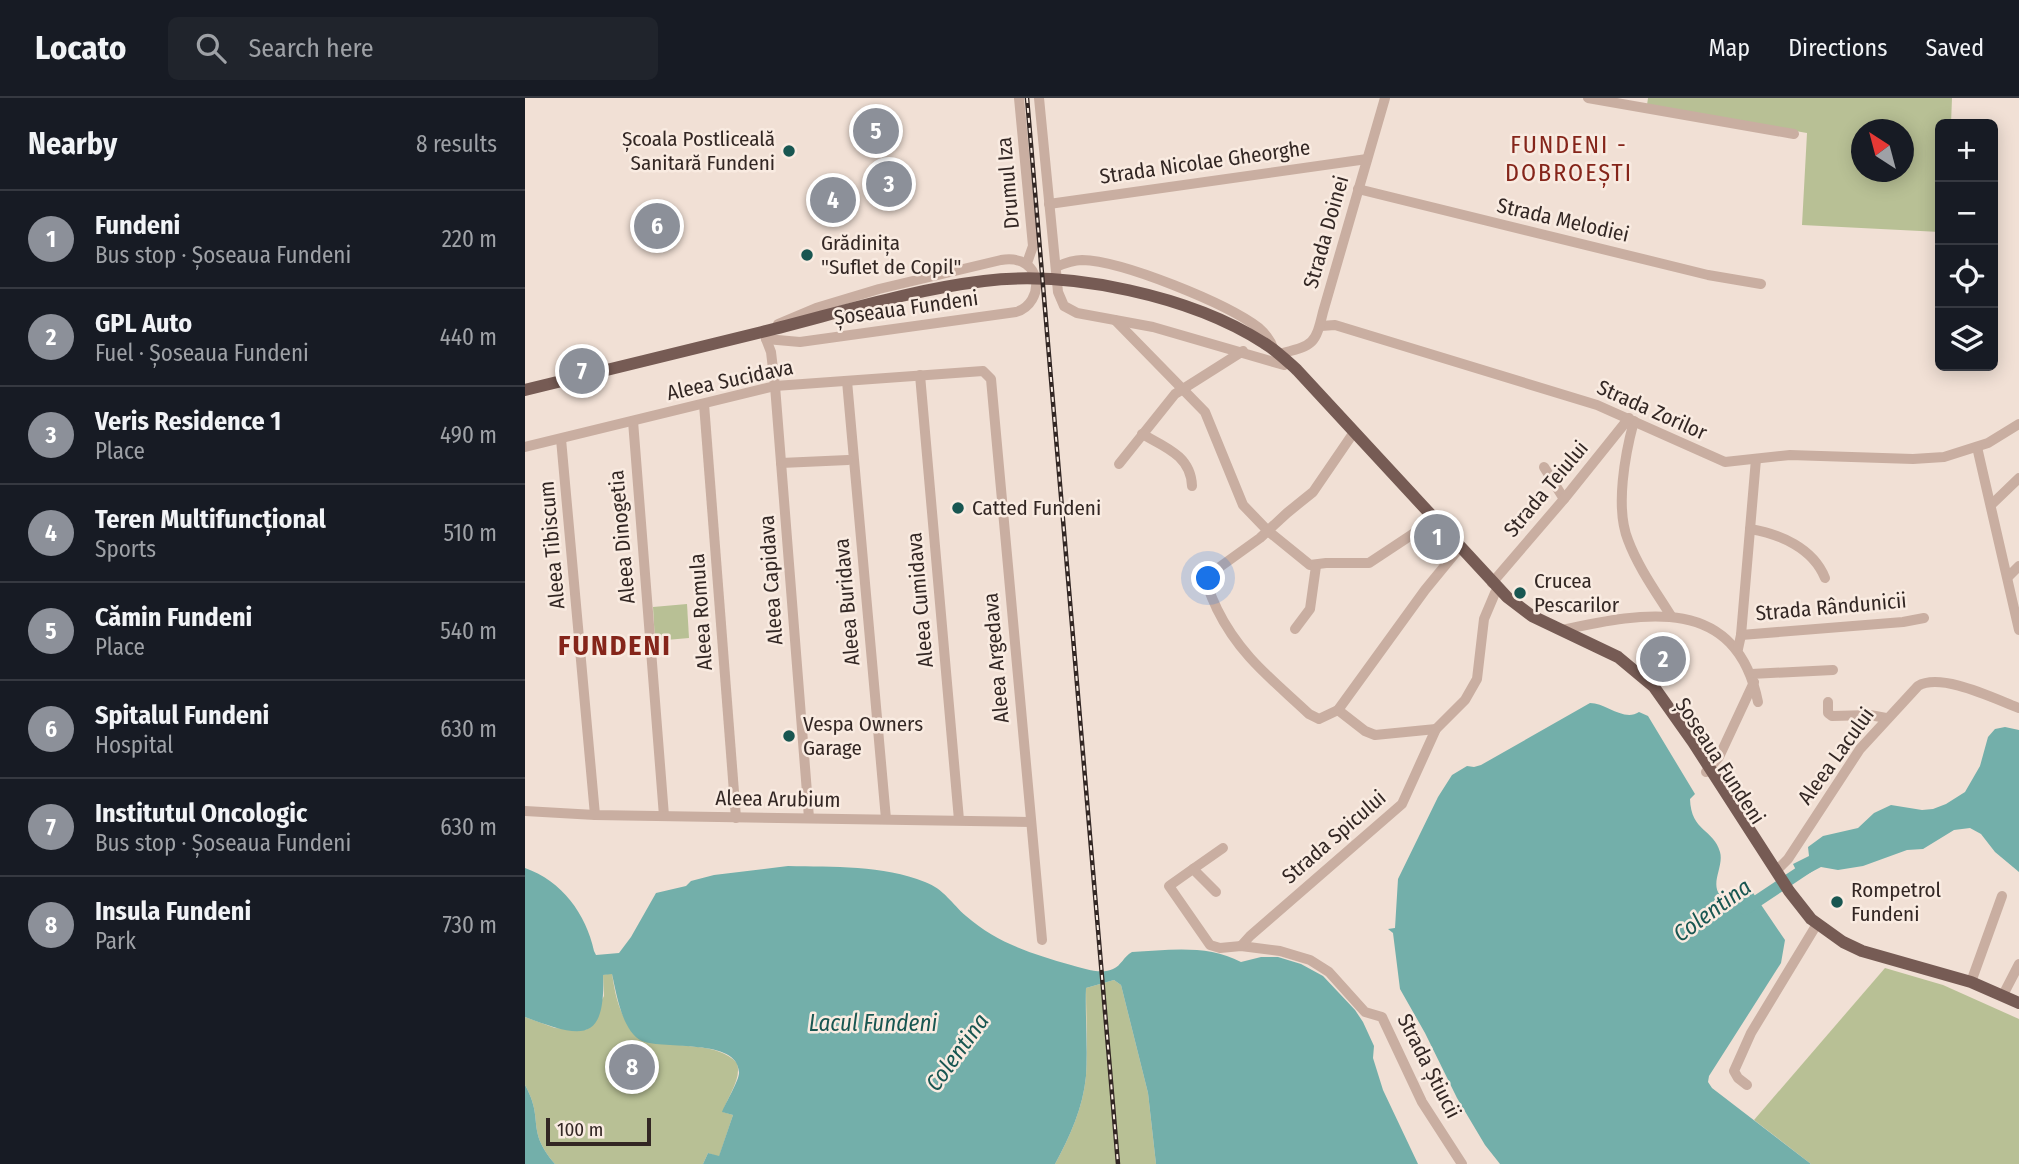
<!DOCTYPE html>
<html lang="en">
<head>
<meta charset="utf-8">
<style>
  :root { --surface:#171b24; --page:#20242c; --text:#f1f3f6; --muted:#9ea1a6; --line:#363941; --accent:#8c9099 }
  body { margin:0; font-family:"Fira Sans Condensed",sans-serif; background:var(--page); color:var(--text) }
  .controls { position:absolute; right:21px; top:21px; display:grid; overflow:hidden; border-radius:10px; box-shadow:0 4px 18px #0003 }
  .controls button { width:63px; height:63px; display:grid; place-items:center; padding:0; border:0; border-bottom:2px solid var(--line); background:var(--surface); color:var(--text); font:35px sans-serif }
  .compass { position:absolute; left:1326px; top:21px; width:63px; height:63px; border-radius:50%; background:var(--surface); box-shadow:0 4px 18px #0003; rotate:324deg }
  .scale { position:absolute; left:21px; bottom:18px; width:105px; box-sizing:border-box; padding-left:7px; border:4px solid #332724; border-top:0; font-size:19px; line-height:24px; white-space:nowrap; color:#332724; -webkit-text-stroke:5px #f9ebe1; paint-order:stroke }
  .you { position:absolute; left:684px; top:481px; width:24px; height:24px; margin:-18px; border:5px solid #fff; border-radius:50%; background:#1a73e8; box-shadow:0 0 0 10px #1a73e833 }
  .badge { display:grid; place-items:center; width:46px; height:46px; border-radius:50%; background:var(--accent); color:#fff; font-size:23px; font-weight:700 }
  .pin { position:absolute; translate:-50% -50%; border:4px solid #fff; box-shadow:0 2px 7px #0006 }
  .list { margin:0; padding:0; list-style:none }
  h2 { display:flex; justify-content:space-between; align-items:center; height:91px; margin:0; padding:0 28px; font-size:30px }
  h2 small { font-size:23px; font-weight:400; color:var(--muted) }
  .list li { display:grid; grid-template-columns:46px 1fr auto; gap:21px; align-items:center; box-sizing:border-box; height:98px; padding:0 28px; border-top:2px solid var(--line) }
  .list b { display:block; font-size:26px; white-space:nowrap }
  .list p { margin:0; font-size:23px; white-space:nowrap; color:var(--muted) }
  .list em { font-size:23px; font-style:normal; color:var(--muted) }
  .icon { flex:none; width:38px; height:38px; fill:none; stroke:currentColor; stroke-width:2; stroke-linecap:round; stroke-linejoin:round }
  .map { position:relative; flex:none; width:1494px; height:1066px; overflow:hidden }
  header { display:flex; align-items:center; gap:42px; box-sizing:border-box; height:98px; padding:0 35px; background:var(--surface); border-bottom:2px solid var(--line) }
  header strong { font-size:33px }
  nav { display:flex; gap:38px; margin-inline-start:auto; font-size:24px }
  .search { width:490px; height:63px; background:var(--page); display:flex; align-items:center; gap:18px; box-sizing:border-box; padding:0 24px; border-radius:10px; color:var(--muted); font-size:26px }
  main { display:flex }
  aside { flex:1; background:var(--surface) }
  .map>svg:first-child { display:block }
  .green { fill:#b8c095; fill-rule:evenodd }
  .water { fill:#73afaa }
  .lines { fill:none; stroke-linecap:round; stroke-linejoin:round }
  .river { stroke:#73afaa; stroke-width:12 }
  .minor { stroke:#c9aea1; stroke-width:10 }
  .major { stroke:#765b54; stroke-width:12 }
  .rail-casing { stroke:#332724; stroke-width:4.5 }
  .rail { stroke:#f9ebe1; stroke-width:2; stroke-dasharray:5; stroke-linecap:butt }
  .poi-dot { fill:#185651; stroke:#f9ebe1; stroke-width:2.5 }
  .labels { text-anchor:middle; stroke-width:5; stroke-linejoin:round; paint-order:stroke }
  .poi-label { font-size:21px; fill:#332724; stroke:#f9ebe1; text-anchor:start }
  .street-label { font-size:21px; fill:#332724; stroke:#f9ebe1 }
  .water-label { font-size:23px; font-style:italic; fill:#185651; stroke:#f9ebe1 }
  .quarter-label { font-size:24px; letter-spacing:2px; fill:#85251a; stroke:#f9ebe1 }
  .district-label { font-size:28px; font-weight:bold; letter-spacing:2px; fill:#85251a; stroke:#f9ebe1 }
</style>
</head>
<body>
<header>
<strong>Locato</strong>
<div class="search"><svg class="icon" aria-label="search" viewBox="0 0 24 24"><circle cx="10" cy="10" r="6"/><path d="M15 15l6 6"/></svg>Search here</div>
<nav><a>Map</a><a>Directions</a><a>Saved</a></nav>
</header>
<main>
<aside>
<h2>Nearby<small>8 results</small></h2>
<ul class="list">
<li><span class="badge">1</span><div><b>Fundeni</b><p>Bus stop · Șoseaua Fundeni</p></div><em>220 m</em></li>
<li><span class="badge">2</span><div><b>GPL Auto</b><p>Fuel · Șoseaua Fundeni</p></div><em>440 m</em></li>
<li><span class="badge">3</span><div><b>Veris Residence 1</b><p>Place</p></div><em>490 m</em></li>
<li><span class="badge">4</span><div><b>Teren Multifuncțional</b><p>Sports</p></div><em>510 m</em></li>
<li><span class="badge">5</span><div><b>Cămin Fundeni</b><p>Place</p></div><em>540 m</em></li>
<li><span class="badge">6</span><div><b>Spitalul Fundeni</b><p>Hospital</p></div><em>630 m</em></li>
<li><span class="badge">7</span><div><b>Institutul Oncologic</b><p>Bus stop · Șoseaua Fundeni</p></div><em>630 m</em></li>
<li><span class="badge">8</span><div><b>Insula Fundeni</b><p>Park</p></div><em>730 m</em></li>
</ul>
</aside>
<div class="map">
<svg width="1494" height="1066" viewBox="0 0 1494 1066">
  <rect width="100%" height="100%" fill="#f1e0d5"/>
  <!-- green -->
  <g class="green">
    <path d="M1123,0H1427L1426,26H1415V134L1277,127L1282,35L1122,7ZM1336,32H1378V74H1336Z"/>
    <path d="M318,83L329,110L299,122L288,94Z"/>
    <path d="M162,506L164,540L130,543L128,509Z"/>
    <path d="M1360,870L1418,887L1494,921V1066H1286L1229,1022Z"/>
    <path d="M87,875C95,937 115,944 173,949C188,951 202,954 212,965C217,981 203,997 198,1014L208,1017L194,1059L183,1055L178,1066H30C0,1031 20,1023 0,987V919L30,930L61,932L79,898L78,877Z"/>
    <path d="M589,882L596,887L623,995L631,1066H530C545,1038 558,1010 561,978C563,949 561,919 561,890Z"/>
  </g>
  <!-- water -->
  <g class="water">
    <path d="M1065,605C1081,605 1099,624 1114,614L1123,618L1170,696L1165,701C1166,734 1189,731 1195,754C1199,768 1185,785 1195,797H1203L1220,783L1260,842L1256,865L1184,978L1183,984L1187,990L1286,1066H975L960,1047L932,1000L900,935L875,891L868,835L863,831L870,830L873,781L913,699L927,677L942,668L949,669L956,667Z"/>
    <path d="M1480,629L1494,632V774L1470,754L1456,736L1445,730L1429,732L1398,751L1382,752L1338,768L1313,772L1296,769L1275,780L1268,766L1284,758L1283,749L1298,738L1333,730L1349,715L1366,707L1397,712L1408,711L1421,706L1440,694L1455,668L1463,639L1470,631Z"/>
    <path d="M263,768C308,769 358,767 400,784C419,791 427,806 441,818C472,845 507,856 546,867C558,870 576,877 588,871C596,868 599,858 607,854C643,852 683,846 716,864L736,859H753L776,866L798,878L830,912L838,924L849,948L848,960L858,992L893,1066H631L623,995L596,887L589,882L561,890C560,919 563,949 561,978C558,1010 545,1038 530,1066H178L183,1055L194,1058L208,1017L197,1014C201,1004 215,981 214,974C213,940 139,952 117,943C97,934 91,894 87,876L78,877C81,948 54,939 0,919V770C37,783 61,816 69,853L71,857L94,855L106,839L131,795L161,788L166,783L189,777Z"/>
    <path d="M0,987C20,1023 0,1031 30,1066H0Z"/>
  </g>
  <g class="lines">
    <!-- river -->
    <path class="river" d="M1220,811L1286,767"/>
    <!-- minor -->
    <g class="minor">
      <path d="M494,0L508,148L502,165"/>
      <path d="M514,0L533,194L539,208L552,215L628,229L759,267"/>
      <path d="M1063,0L1269,36"/>
      <path d="M833,91L1183,177L1236,186"/>
      <path d="M524,106L842,61"/>
      <path d="M531,169C540,165 548,162 557,162C598,163 701,205 734,230C741,236 746,243 749,252"/>
      <path d="M590,222L680,314L718,407L743,433L785,467L801,465H844L906,424"/>
      <path d="M796,228L810,227L1072,307L1200,364L1265,357L1388,361L1419,359L1463,345L1494,326"/>
      <path d="M241,241L275,244L491,214C520,206 520,155 476,162L354,191L291,210L253,226"/>
      <path d="M241,241L246,254L250,288L284,720"/>
      <path d="M754,256C788,247 790,248 798,214L860,0"/>
      <path d="M395,277L434,722"/>
      <path d="M322,283L361,721"/>
      <path d="M179,306L211,720"/>
      <path d="M108,323L139,718"/>
      <path d="M1109,323C1100,356 1090,410 1103,442C1113,469 1131,494 1146,518"/>
      <path d="M617,336C640,349 666,358 667,388"/>
      <path d="M827,337L788,394L762,415L735,440L685,476C680,489 687,499 692,511C715,558 748,582 784,616L794,621L813,612L900,492L932,453"/>
      <path d="M36,341L70,717"/>
      <path d="M0,349L250,288L458,273L466,281L517,842"/>
      <path d="M1452,349L1494,532"/>
      <path d="M256,365L323,362"/>
      <path d="M594,366L650,296L718,253"/>
      <path d="M1019,369L1039,401"/>
      <path d="M1466,407L1494,380"/>
      <path d="M1225,431C1255,436 1288,450 1300,480"/>
      <path d="M1483,479L1494,468"/>
      <path d="M967,485L1039,401L1104,320"/>
      <path d="M770,531L785,511L791,468"/>
      <path d="M1037,532C1120,514 1211,496 1233,604"/>
      <path d="M1216,537L1378,524L1399,520"/>
      <path d="M1213,551L1216,537L1231,361"/>
      <path d="M1226,576L1308,572"/>
      <path d="M1303,604V615L1307,618L1345,617L1361,620"/>
      <path d="M813,612L840,633L850,637L911,631"/>
      <path d="M1181,674L1194,659L1229,584"/>
      <path d="M0,713L70,717L505,724"/>
      <path d="M668,771L698,750"/>
      <path d="M1251,773L1263,761L1335,651L1393,588C1416,574 1470,601 1494,610"/>
      <path d="M691,794L668,771L644,788L685,847L695,850L716,848L755,853L785,862L804,874L840,914L857,919L897,1004L937,1066"/>
      <path d="M716,848L725,838L877,706L911,631L940,602L952,581L959,521L970,495"/>
      <path d="M1446,884L1477,798"/>
      <path d="M1478,897L1494,866"/>
      <path d="M1222,987L1213,980L1209,973L1226,935L1289,831"/>
    </g>
    <!-- major -->
    <path class="major" d="M0,292C79,272 158,254 237,234C310,216 384,192 459,183C545,172 666,198 739,245C751,252 761,262 772,272L982,499L1007,518L1093,559L1129,589L1168,644L1264,793L1286,821L1318,844L1337,853L1446,884L1494,905"/>
    <defs>
      <path id="rail" d="M502,0L593,1066"/>
    </defs>
    <!-- rail casing -->
    <use href="#rail" class="rail-casing"/>
    <!-- rail -->
    <use href="#rail" class="rail"/>
  </g>
  <!-- markers -->
  <g class="poi-dot">
    <circle cx="264" cy="53" r="7"/>
    <circle cx="282" cy="157" r="7"/>
    <circle cx="433" cy="410" r="7"/>
    <circle cx="995" cy="495" r="7"/>
    <circle cx="264" cy="638" r="7"/>
    <circle cx="1312" cy="804" r="7"/>
  </g>
  <g class="labels">
    <!-- poi labels -->
    <g class="poi-label">
      <text x="250" y="48" text-anchor="end">Școala Postliceală<tspan x="250" dy="24">Sanitară Fundeni</tspan></text>
      <text x="296" y="152">Grădinița<tspan x="296" dy="24">"Suflet de Copil"</tspan></text>
      <text x="447" y="417">Catted Fundeni</text>
      <text x="1009" y="490">Crucea<tspan x="1009" dy="24">Pescarilor</tspan></text>
      <text x="278" y="633">Vespa Owners<tspan x="278" dy="24">Garage</tspan></text>
      <text x="1326" y="799">Rompetrol<tspan x="1326" dy="24">Fundeni</tspan></text>
    </g>
    <!-- street labels -->
    <g class="street-label">
      <text transform="translate(680 64) rotate(-8)" y="7">Strada Nicolae Gheorghe</text>
      <text transform="translate(483 85) rotate(-95)" y="7">Drumul Iza</text>
      <text transform="translate(1038 122) rotate(13)" y="7">Strada Melodiei</text>
      <text transform="translate(801 134) rotate(-74)" y="7">Strada Doinei</text>
      <text transform="translate(381 210) rotate(-8)" y="7">Șoseaua Fundeni</text>
      <text transform="translate(205 282) rotate(-12)" y="7">Aleea Sucidava</text>
      <text transform="translate(1127 312) rotate(24)" y="7">Strada Zorilor</text>
      <text transform="translate(1021 391) rotate(-50)" y="7">Strada Teiului</text>
      <text transform="translate(97 439) rotate(-95)" y="7">Aleea Dinogetia</text>
      <text transform="translate(27 447) rotate(-95)" y="7">Aleea Tibiscum</text>
      <text transform="translate(246 482) rotate(-94)" y="7">Aleea Capidava</text>
      <text transform="translate(395 502) rotate(-95)" y="7">Aleea Cumidava</text>
      <text transform="translate(322 504) rotate(-95)" y="7">Aleea Buridava</text>
      <text transform="translate(1306 509) rotate(-5)" y="7">Strada Rândunicii</text>
      <text transform="translate(176 514) rotate(-94)" y="7">Aleea Romula</text>
      <text transform="translate(471 560) rotate(-95)" y="7">Aleea Argedava</text>
      <text transform="translate(1311 658) rotate(-54)" y="7">Aleea Lacului</text>
      <text transform="translate(1195 663) rotate(57)" y="7">Șoseaua Fundeni</text>
      <text transform="translate(253 701) rotate(1)" y="7">Aleea Arubium</text>
      <text transform="translate(809 739) rotate(-41)" y="7">Strada Spicului</text>
      <text transform="translate(904 968) rotate(63)" y="7">Strada Știucii</text>
    </g>
    <!-- water labels -->
    <g class="water-label">
      <text transform="translate(1187 812) rotate(-36)" y="8">Colentina</text>
      <text x="348" y="933">Lacul Fundeni</text>
      <text transform="translate(432 954) rotate(-54)" y="8">Colentina</text>
    </g>
    <!-- quarter labels -->
    <g class="quarter-label">
      <text x="1044" y="55">FUNDENI -<tspan x="1044" dy="28">DOBROEȘTI</tspan></text>
    </g>
    <!-- district labels -->
    <g class="district-label">
      <text x="90" y="557">FUNDENI</text>
    </g>
  </g>
</svg>
<div class="controls">
<button>+</button>
<button>−</button>
<button><svg class="icon" aria-label="locate" viewBox="0 0 24 24"><circle cx="12" cy="12" r="6"/><path d="M12 2v4M12 18v4M2 12h4M18 12h4"/></svg></button>
<button><svg class="icon" aria-label="layers" viewBox="0 0 24 24"><path d="M12 4l9 5-9 5-9-5zM3 14l9 5 9-5"/></svg></button>
</div>
<svg class="compass" viewBox="-18 -18 36 36"><path d="M0-13l5 13h-10z" fill="#e53935"/><path d="M0 13l5-13h-10z" fill="#9ea1a6"/></svg>
<div class="scale">100 m</div>
<div class="you"></div>
<div class="pin badge" style="left:912px;top:439px">1</div>
<div class="pin badge" style="left:1138px;top:561px">2</div>
<div class="pin badge" style="left:364px;top:86px">3</div>
<div class="pin badge" style="left:308px;top:102px">4</div>
<div class="pin badge" style="left:351px;top:33px">5</div>
<div class="pin badge" style="left:132px;top:128px">6</div>
<div class="pin badge" style="left:57px;top:273px">7</div>
<div class="pin badge" style="left:107px;top:969px">8</div>
</div>
</main>
</body>
</html>
